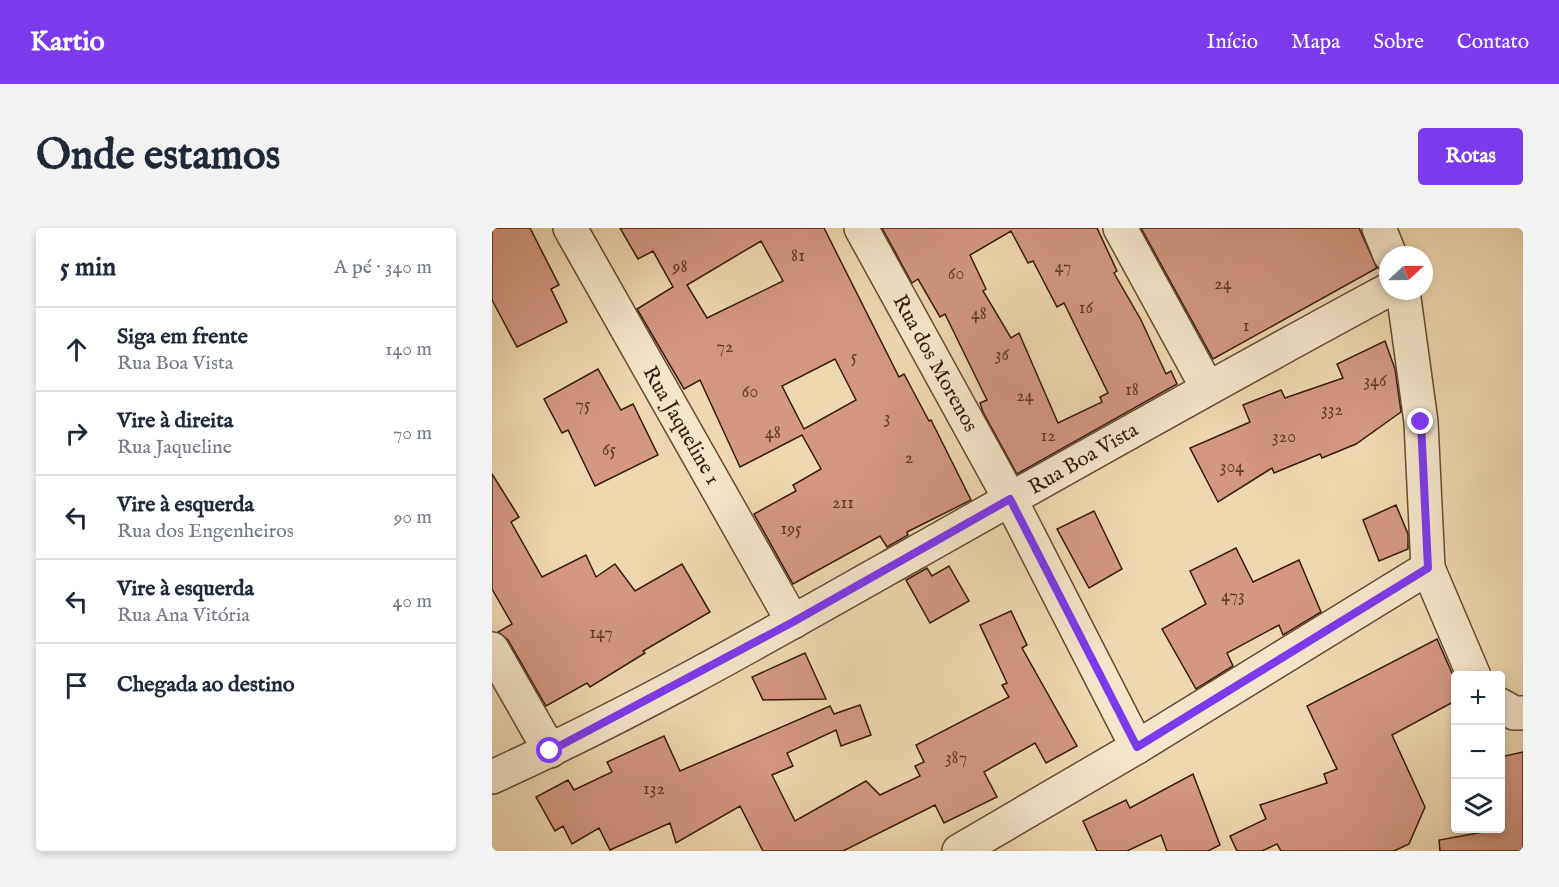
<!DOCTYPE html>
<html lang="pt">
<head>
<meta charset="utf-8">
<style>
  :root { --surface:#fff; --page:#f2f2f3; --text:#1f2937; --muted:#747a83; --line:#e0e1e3; --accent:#7c3aed }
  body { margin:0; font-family:"IM FELL English",serif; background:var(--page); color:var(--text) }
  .controls { position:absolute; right:18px; bottom:18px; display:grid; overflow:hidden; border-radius:6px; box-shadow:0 3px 9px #0003 }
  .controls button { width:54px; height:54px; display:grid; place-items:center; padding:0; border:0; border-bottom:2px solid var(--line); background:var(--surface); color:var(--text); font:30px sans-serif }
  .compass { position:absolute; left:887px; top:18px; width:54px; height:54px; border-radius:50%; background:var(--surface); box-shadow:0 3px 9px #0003; rotate:68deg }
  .stop { position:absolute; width:18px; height:18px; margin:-14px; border:4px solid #7c3aed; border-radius:50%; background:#fff }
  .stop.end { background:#7c3aed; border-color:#fff; box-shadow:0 2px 6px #0008 }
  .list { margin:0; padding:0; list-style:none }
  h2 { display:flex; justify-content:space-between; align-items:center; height:78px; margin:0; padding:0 24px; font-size:26px }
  h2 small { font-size:20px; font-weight:400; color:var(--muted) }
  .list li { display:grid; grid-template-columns:39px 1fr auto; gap:18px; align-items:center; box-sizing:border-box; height:84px; padding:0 24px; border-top:2px solid var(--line) }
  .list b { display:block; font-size:22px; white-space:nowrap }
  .list p { margin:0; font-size:20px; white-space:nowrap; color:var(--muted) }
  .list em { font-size:20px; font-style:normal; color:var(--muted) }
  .icon { flex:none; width:33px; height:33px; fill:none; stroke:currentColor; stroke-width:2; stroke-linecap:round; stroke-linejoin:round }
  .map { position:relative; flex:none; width:1031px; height:623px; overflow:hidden; border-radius:6px }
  header { display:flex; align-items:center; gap:36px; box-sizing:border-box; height:84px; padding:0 30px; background:var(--accent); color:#fff }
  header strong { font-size:28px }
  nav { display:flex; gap:33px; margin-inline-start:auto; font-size:21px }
  .intro { display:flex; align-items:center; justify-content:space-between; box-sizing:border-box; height:144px; padding:0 36px }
  h1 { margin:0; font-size:42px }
  .button { padding:15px 27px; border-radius:6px; background:var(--accent); color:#fff; font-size:21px; font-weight:700 }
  main { display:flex; gap:36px; padding:0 36px }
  aside { flex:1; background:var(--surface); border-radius:6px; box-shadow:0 3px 9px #0003 }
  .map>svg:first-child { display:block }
  .building { fill:#d49782; stroke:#361b0d; stroke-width:1.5; fill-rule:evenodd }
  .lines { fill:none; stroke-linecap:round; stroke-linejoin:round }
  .minor-casing { stroke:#644a36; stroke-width:36 }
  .minor { stroke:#f4e6cb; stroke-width:33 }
  .route { stroke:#7c3aed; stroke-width:8 }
  .labels { text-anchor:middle; stroke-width:4.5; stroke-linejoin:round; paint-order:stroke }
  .number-label { font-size:18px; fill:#5e3a2a }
  .street-label { font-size:21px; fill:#361b0d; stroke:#f4e6cb }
</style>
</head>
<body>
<header>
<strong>Kartio</strong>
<nav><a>Início</a><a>Mapa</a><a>Sobre</a><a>Contato</a></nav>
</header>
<div class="intro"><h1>Onde estamos</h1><a class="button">Rotas</a></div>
<main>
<aside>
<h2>5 min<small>A pé · 340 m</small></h2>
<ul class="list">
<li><svg class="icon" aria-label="ahead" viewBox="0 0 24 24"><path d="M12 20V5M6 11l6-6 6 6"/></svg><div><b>Siga em frente</b><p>Rua Boa Vista</p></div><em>140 m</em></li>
<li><svg class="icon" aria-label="right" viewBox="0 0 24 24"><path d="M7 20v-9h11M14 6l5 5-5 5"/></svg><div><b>Vire à direita</b><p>Rua Jaqueline</p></div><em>70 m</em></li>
<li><svg class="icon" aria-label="left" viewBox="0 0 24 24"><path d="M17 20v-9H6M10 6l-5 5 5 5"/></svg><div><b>Vire à esquerda</b><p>Rua dos Engenheiros</p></div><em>90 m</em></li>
<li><svg class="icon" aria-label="left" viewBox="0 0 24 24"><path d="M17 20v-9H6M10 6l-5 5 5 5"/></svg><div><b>Vire à esquerda</b><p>Rua Ana Vitória</p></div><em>40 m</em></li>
<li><svg class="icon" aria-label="arrive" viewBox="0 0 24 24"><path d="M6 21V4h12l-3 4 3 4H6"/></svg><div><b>Chegada ao destino</b></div></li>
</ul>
</aside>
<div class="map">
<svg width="1031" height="623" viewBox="0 0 1031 623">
  <rect width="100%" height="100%" fill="#eed8af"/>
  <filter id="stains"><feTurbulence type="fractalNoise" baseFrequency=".00333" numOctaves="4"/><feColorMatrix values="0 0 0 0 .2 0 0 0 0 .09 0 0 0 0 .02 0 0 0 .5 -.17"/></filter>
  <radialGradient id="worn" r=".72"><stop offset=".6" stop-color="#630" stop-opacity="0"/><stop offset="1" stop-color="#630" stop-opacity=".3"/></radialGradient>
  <!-- building -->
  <g class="building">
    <path d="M0,0H38L67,57L59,61L75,94L25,119L0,72Z"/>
    <path d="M128,0H332L407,149L412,146L437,193L439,192L479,272L415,304L416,307L395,319L388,308L301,356L262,286L304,263L301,257L329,241L310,207L248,239L208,152L192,161L145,81L181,59L161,23L146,31ZM269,13L291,53L215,90L195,57ZM343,131L364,172L312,201L290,158Z"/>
    <path d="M390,0H605L625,43L622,45L649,92L674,146L679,143L685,156L525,246L491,184L488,175L495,172L453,86L448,89L426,51L420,55ZM519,3L536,35L541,33L565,79L572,75L616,165L608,169L610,174L566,195L527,105L519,110L491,63L494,61L478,27Z"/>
    <path d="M649,0H867L885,40L721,131Z"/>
    <path d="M893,113L903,141L909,184L864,216L830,230L828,226L782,245L780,240L726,274L698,220L758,194L751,177L789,162L793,170L851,150L845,136Z"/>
    <path d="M106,141L129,182L141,176L166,227L103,258L76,202L70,205L52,171Z"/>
    <path d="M0,246L27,289L19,294L50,349L94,327L104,349L123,336L143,363L190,336L218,384L151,423L153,425L98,459L95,455L54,478L16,412L6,404L20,396L0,361Z"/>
    <path d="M904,277L916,306V321L887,333L871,292Z"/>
    <path d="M602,283L630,341L597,360L565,301Z"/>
    <path d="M744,320L761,354L807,332L829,384L791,407L787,397L735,425L741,438L704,461L670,401L714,376L698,343Z"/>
    <path d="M457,338L477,373L438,395L414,352L435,340L440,348Z"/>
    <path d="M519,383L535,417L530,420L585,518L554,535L543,515L492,544L505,569L452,595L443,577L351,623H271L248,578L184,615L178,595L118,622L107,600L80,616L71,598L63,603L44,569L76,552L82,562L120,544L115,534L172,508L188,543L338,478L342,486L368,477L379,507L349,518L344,502L295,525L301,538L280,547L303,593L374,553L388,567L428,548L423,538L432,534L424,517L517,469L510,457L515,455L488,397Z"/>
    <path d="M945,411L963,452V473L900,507L933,579L917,616L902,623H789L785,616L770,623H745L738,608L774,591L768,577L835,555L832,546L845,541L815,478Z"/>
    <path d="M313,425L334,471L271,472L260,449Z"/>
    <path d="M1031,524V623H948L947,612L1008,601V529Z"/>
    <path d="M701,546L728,617L716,623H675L669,607L635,623H605L591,593L634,572L638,580Z"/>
  </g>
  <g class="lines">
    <defs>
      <g id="minor">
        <path d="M78,0L301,394"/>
        <path d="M369,0L518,271L645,519"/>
        <path d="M628,0L715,159"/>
        <path d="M887,0L898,27"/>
        <path d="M911,63L929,194L936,340"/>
        <path d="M0,421L58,523"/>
        <path d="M1008,477L1022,485H1031"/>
        <path d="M0,549C144,484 283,404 421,326C579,237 736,148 896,62"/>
        <path d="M467,623L645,519L936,340L982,448"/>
      </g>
    </defs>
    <!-- minor casing -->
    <use href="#minor" class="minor-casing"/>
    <!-- minor -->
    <use href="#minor" class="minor"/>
  </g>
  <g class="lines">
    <!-- route -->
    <path class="route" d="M58,523L301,394L518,271L645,519L936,340L929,194"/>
  </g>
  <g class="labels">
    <!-- number labels -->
    <g class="number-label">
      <text x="306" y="33">81</text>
      <text x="188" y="44">98</text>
      <text x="571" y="44">47</text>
      <text x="464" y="51">60</text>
      <text x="731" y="61">24</text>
      <text x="594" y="85">16</text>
      <text x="487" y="91">48</text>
      <text x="754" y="103">1</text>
      <text x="233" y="124">72</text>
      <text x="510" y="132">36</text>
      <text x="362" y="134">5</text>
      <text x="883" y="158">346</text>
      <text x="640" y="167">18</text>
      <text x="258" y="169">60</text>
      <text x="533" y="173">24</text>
      <text x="91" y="182">75</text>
      <text x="840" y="187">332</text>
      <text x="395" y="195">3</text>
      <text x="281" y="210">48</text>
      <text x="556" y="213">12</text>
      <text x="792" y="214">320</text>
      <text x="117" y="227">65</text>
      <text x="417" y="235">2</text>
      <text x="740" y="244">304</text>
      <text x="351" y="280">211</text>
      <text x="299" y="306">195</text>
      <text x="741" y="373">473</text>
      <text x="109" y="410">147</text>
      <text x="464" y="535">387</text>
      <text x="162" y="566">132</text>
    </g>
    <!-- street labels -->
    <g class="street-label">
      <text transform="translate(444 135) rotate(61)" y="7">Rua dos Morenos</text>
      <text transform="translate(190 197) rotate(60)" y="7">Rua Jaqueline 1</text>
      <text transform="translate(591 230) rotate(-30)" y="7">Rua Boa Vista</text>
    </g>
  </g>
  <rect width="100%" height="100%" filter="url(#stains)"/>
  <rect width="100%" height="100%" fill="url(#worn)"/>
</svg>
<div class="controls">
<button>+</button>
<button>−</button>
<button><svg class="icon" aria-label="layers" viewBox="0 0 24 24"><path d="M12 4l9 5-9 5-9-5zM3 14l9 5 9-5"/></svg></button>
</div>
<svg class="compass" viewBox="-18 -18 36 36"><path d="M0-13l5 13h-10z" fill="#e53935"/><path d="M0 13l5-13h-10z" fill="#747a83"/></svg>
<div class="stop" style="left:58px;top:523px"></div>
<div class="stop end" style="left:929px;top:194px"></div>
</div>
</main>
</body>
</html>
